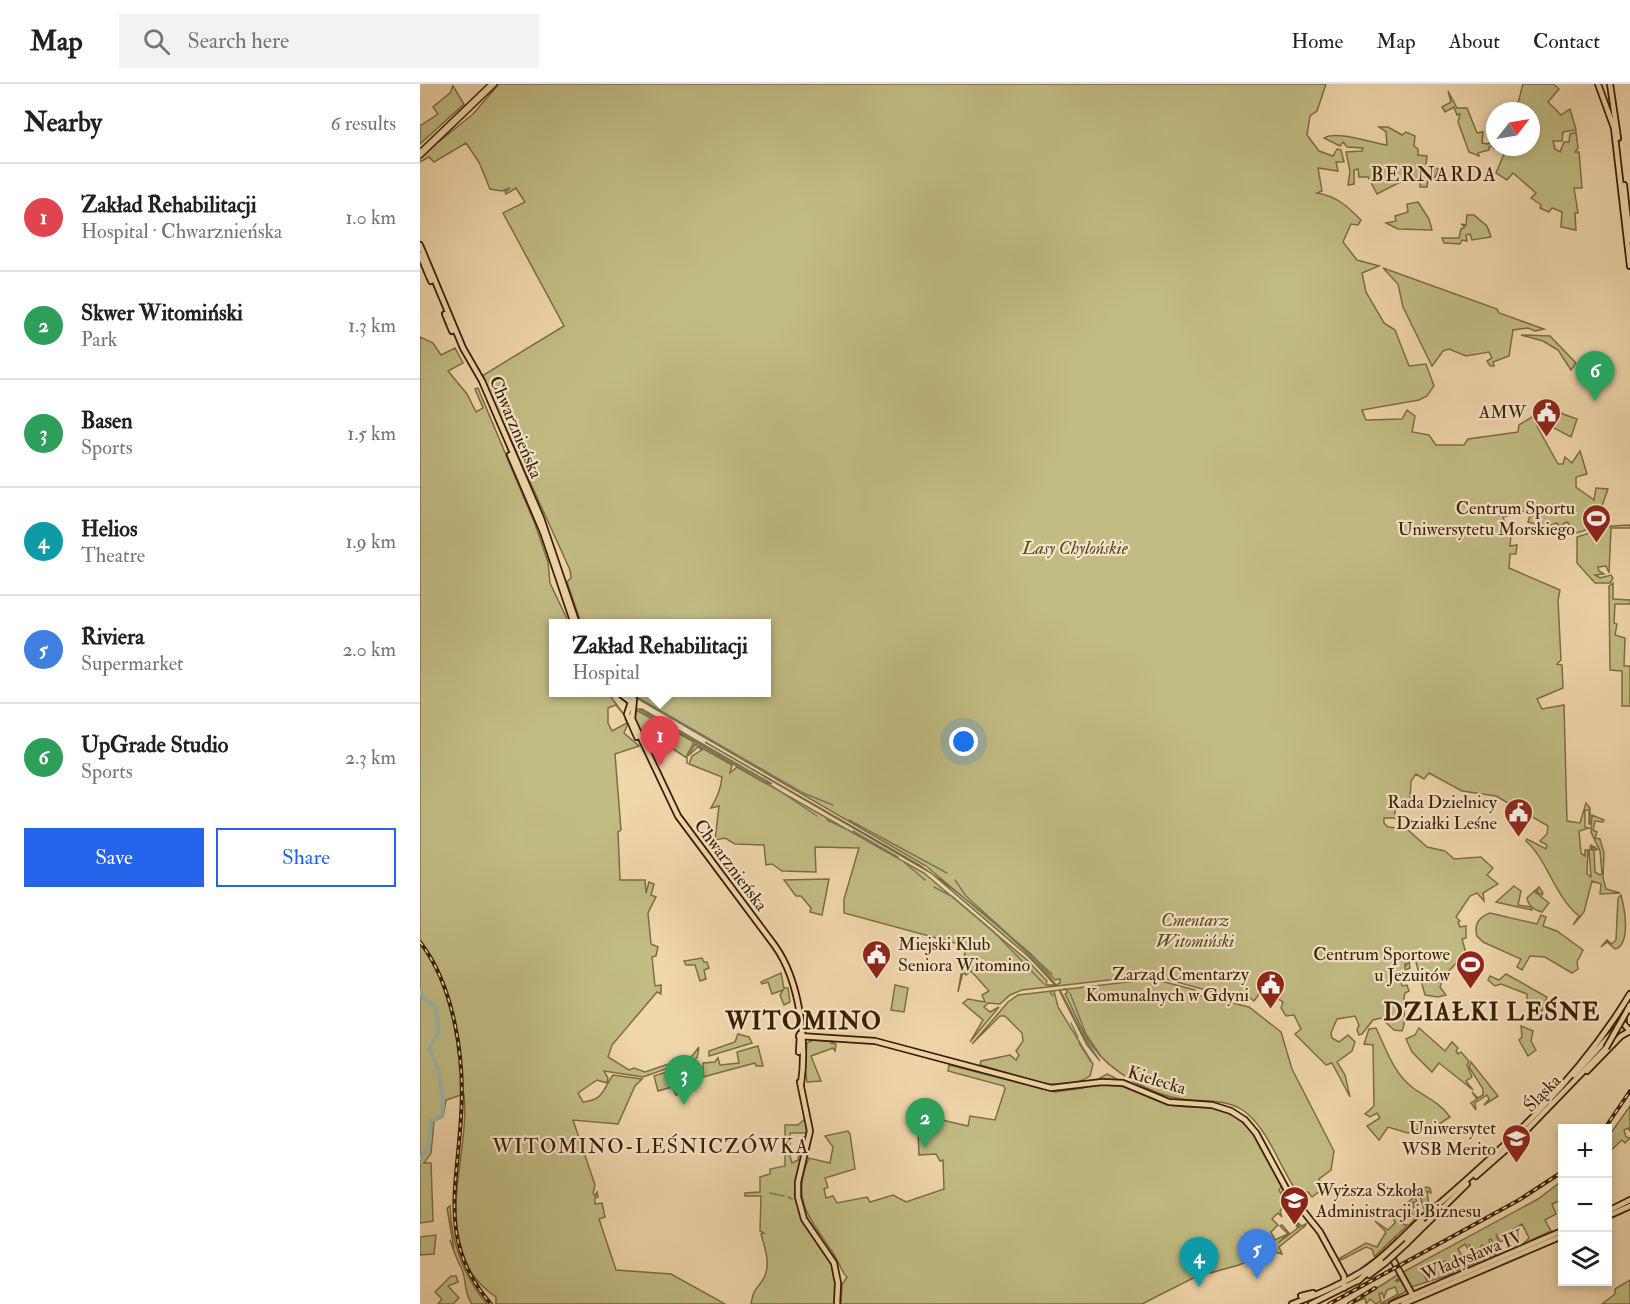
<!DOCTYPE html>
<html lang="en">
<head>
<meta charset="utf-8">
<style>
  :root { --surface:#fff; --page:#f2f2f2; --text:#202124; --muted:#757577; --line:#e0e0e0; --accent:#2563eb }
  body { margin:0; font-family:"IM FELL Double Pica",serif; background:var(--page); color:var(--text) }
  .controls { position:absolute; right:18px; bottom:18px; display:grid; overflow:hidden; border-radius:0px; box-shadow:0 3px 9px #0003 }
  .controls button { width:54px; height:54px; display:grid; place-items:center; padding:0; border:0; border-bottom:2px solid var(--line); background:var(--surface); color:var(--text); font:30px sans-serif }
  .compass { position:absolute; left:1066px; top:18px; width:54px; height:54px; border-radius:50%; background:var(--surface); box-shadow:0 3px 9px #0003; rotate:59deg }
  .you { position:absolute; left:544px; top:658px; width:21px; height:21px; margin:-15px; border:4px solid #fff; border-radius:50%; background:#1a73e8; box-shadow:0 0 0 9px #1a73e833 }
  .badge { display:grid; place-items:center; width:39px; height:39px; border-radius:50%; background:var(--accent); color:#fff; font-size:20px; font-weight:700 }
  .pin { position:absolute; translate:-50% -50px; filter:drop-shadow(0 2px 3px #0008) }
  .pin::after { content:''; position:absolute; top:32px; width:21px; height:18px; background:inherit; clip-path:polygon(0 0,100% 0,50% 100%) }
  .popup { position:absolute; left:129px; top:535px; width:222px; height:78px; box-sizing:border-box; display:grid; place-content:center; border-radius:0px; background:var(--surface); filter:drop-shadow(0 2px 4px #0005); font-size:20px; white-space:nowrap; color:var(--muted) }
  .popup b { font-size:22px; color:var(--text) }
  .popup::after { content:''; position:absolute; left:50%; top:100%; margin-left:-12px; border:12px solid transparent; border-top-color:var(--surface) }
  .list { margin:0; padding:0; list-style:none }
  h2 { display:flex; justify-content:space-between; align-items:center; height:78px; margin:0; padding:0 24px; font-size:26px }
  h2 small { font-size:20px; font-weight:400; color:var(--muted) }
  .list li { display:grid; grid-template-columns:39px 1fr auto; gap:18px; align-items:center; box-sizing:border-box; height:108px; padding:0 24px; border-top:2px solid var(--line) }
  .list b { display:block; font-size:22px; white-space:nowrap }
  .list p { margin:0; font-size:20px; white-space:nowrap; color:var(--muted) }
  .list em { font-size:20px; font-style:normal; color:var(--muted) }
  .actions { display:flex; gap:12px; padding:18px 24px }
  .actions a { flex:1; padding:14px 0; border:2px solid var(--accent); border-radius:0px; text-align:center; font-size:21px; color:var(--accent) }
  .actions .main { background:var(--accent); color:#fff }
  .icon { flex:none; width:33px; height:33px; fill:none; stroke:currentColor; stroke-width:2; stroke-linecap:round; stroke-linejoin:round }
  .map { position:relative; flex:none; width:1210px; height:1220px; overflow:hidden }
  header { display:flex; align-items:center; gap:36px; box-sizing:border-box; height:84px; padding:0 30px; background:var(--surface); border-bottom:2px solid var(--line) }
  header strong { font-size:28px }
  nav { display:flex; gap:33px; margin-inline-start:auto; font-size:21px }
  .search { width:420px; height:54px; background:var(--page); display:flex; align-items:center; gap:15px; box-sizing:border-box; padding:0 21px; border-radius:0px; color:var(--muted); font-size:22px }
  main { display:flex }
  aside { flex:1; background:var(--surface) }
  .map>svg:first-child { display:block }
  .green { fill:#c1bc83; stroke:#7c6d42; stroke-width:1.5 }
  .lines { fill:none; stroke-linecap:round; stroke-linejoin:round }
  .stream { stroke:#737a69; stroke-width:1.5 }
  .river { stroke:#9bb8af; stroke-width:4 }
  .major-casing { stroke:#381e01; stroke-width:8 }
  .highway-casing { stroke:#381e01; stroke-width:9 }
  .major { stroke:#f0d6ab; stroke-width:4.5 }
  .highway { stroke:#f0d6ab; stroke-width:6 }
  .rail-casing { stroke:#381e01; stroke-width:4 }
  .rail { stroke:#f5e4c8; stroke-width:1.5; stroke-dasharray:4.5; stroke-linecap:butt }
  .major-bridge-casing { stroke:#381e01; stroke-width:8; stroke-linecap:butt }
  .major-bridge { stroke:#f0d6ab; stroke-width:4.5 }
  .labels { text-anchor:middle; stroke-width:4.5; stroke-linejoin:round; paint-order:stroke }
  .poi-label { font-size:18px; fill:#381e01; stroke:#f5e4c8; text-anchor:end }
  .street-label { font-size:18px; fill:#381e01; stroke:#f5e4c8 }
  .park-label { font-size:18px; font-style:italic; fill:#5a4622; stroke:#f5e4c8 }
  .neighbourhood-label { font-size:20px; letter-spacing:1.5px; fill:#381e01; stroke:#f5e4c8 }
  .district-label { font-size:24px; font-weight:bold; letter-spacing:1.5px; fill:#381e01; stroke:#f5e4c8 }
</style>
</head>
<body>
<header>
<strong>Map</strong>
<div class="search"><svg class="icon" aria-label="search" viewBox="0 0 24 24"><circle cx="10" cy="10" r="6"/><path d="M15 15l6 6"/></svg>Search here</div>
<nav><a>Home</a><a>Map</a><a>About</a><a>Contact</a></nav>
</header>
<main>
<aside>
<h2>Nearby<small>6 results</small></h2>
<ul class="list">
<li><span class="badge" style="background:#e0444e">1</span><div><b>Zakład Rehabilitacji</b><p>Hospital · Chwarznieńska</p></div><em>1.0 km</em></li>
<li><span class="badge" style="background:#2e9e5b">2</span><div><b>Skwer Witomiński</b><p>Park</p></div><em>1.3 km</em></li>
<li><span class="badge" style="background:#2e9e5b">3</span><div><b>Basen</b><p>Sports</p></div><em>1.5 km</em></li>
<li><span class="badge" style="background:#0f9aa8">4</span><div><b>Helios</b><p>Theatre</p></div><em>1.9 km</em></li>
<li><span class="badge" style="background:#3f7fe0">5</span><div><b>Riviera</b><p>Supermarket</p></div><em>2.0 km</em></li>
<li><span class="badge" style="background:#2e9e5b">6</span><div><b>UpGrade Studio</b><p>Sports</p></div><em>2.3 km</em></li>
</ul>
<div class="actions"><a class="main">Save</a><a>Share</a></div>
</aside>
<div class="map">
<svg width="1210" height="1220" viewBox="0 0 1210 1220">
  <rect width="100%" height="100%" fill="#f0d6ab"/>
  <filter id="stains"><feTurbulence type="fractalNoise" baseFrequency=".00333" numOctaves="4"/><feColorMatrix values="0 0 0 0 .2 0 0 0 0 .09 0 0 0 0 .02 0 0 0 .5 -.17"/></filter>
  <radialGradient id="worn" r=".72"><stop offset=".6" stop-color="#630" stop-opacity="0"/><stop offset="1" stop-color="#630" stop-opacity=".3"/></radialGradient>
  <!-- green -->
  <g class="green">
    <path d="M79,0H906L897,27L890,32L887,51L899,67L913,72L917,65L921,66L924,78H916L918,87L898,84L902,107L897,109C917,112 928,123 941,136L938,141L931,140L923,158L937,176L959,182L942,189L946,208L964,239L975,246L989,282L1006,280L1014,302L1007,312L999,316L942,326L946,336L982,335L987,326L995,332L992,348L1009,351L1016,361H1044L1048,355L1098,348L1099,341L1117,330L1121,338L1117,341L1118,344L1138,380H1143L1145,373L1152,379L1160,367L1167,390L1156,393V403L1174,416L1176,404L1188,405L1178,433L1184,440L1157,449L1147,438L1139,442L1137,439L1125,443L1108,438L1110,432L1106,427L1083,433L1086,442L1084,447L1091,450L1090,462L1097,461L1096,470H1090L1089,484L1140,506L1138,516L1141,576L1137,580L1142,581L1143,604L1117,615L1122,625L1144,621L1147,737L1160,739L1166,719L1170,724V740H1169V726H1165V743L1169,744L1159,747L1161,769L1165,772V766H1168L1167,790L1171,793L1169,766L1174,763H1170L1171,761L1177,765L1171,766H1177H1174L1175,788L1180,791L1182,790L1180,767L1171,748L1172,731L1184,736L1183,738L1175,737L1173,746L1177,748L1175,754L1180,755L1184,769L1183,794L1186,805L1200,809L1180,810L1181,800L1172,797L1164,828L1153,841L1159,832C1134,812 1129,778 1106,757L1107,755L1126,765L1127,761L1120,757L1127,750L1128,742L1076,712L1042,707L1009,689L1004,695L996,690L991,697L990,715L975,725V734H964V739L968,743L987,745L1007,763L1025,767L1034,775L1061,773L1073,784L1067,791L1078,800L1063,809L1064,817L1057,809L1050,812L1036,833L1040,837L1038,838L1040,843L1046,842V854L1042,855L1046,869L1024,892L1020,903L1026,911L1018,913L1005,911L994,871L986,870L985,883L989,877L990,884L980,888L987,890L985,897L981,899L982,902L987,901L989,907L985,909C981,920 988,935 982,947L974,946L961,934L953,936L942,950L939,951L937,946L939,941L935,932L917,935L911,949L912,954L919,958L928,951L935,958L932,967L917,978L925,991L930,1013L912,979L906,981L875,950L881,945L874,931L866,932L861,924L863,918L843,905L834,917L820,907L814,914L732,891L602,906L590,911L580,920L568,919L564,923L570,928L579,923L550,958L563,936L543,919L548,915L565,918L562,911L569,907L551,887L546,891L543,888L538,908L546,862L424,829V815L439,764L395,763L396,788L362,787L352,780L346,781L344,761L315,760L305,754L295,756L299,722L291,724C297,714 301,705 302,693L269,680L272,672L282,666L278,663L268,672L275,660L312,681L310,689L317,683L504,789L607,876L627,897L626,901H635L609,873L511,789L285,658L501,782C543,811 605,861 636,901L640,899V895L635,896L611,870L506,782L208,609L346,608V540L161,539L147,498L151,494L150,486L62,292L144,242L83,129L105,118L96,104L86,110L85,108L90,104L82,107L70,105L59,78L46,59L14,78L9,73L0,78V73L53,30Z"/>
    <path d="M1103,0H1133L1139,5L1128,18L1141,31L1150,25L1156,46L1143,48L1142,57H1133L1135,65L1140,68L1144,58H1149L1150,50L1156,48L1158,64L1155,68H1159L1162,104H1154L1158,129H1155L1156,146L1141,143L1142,128L1132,124L1129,128L1120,124L1121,121L1111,114L1116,109L1093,89L1087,96L1076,89L1087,63H1111V27H1096Z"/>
    <path d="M33,2L44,20L0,60V42L18,30L13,23L30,9Z"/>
    <path d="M1028,7L1037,24H1047L1057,49L1063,48L1062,59L1068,60L1075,56L1074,65L1073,62L1069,63V66L1058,69L1059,72L1049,68L1038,38L1040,30L1037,31L1034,23L1025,28L1022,23L1031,18Z"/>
    <path d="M959,43H968L982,51L986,48L995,52L994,62L998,65V71L1007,72L1006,81L1019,85L1014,95H1008L1007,103H1000V94L984,96L957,110L948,93H939L938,85L934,86V100L928,101L930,87L926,68L942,67L943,64L927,63L923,58L920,62L904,54C916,46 952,59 967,61L966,48Z"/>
    <path d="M998,118L1009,135L1012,146L978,145L966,139L976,137L975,132L988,128L987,120Z"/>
    <path d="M1047,131H1054L1067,142L1071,153L1052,156L1050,150L1046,151L1047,157L1042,156L1040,160L1024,159L1022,154H1039L1041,145L1045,143L1041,140L1046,141Z"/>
    <path d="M963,184L1077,225L1079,229L1124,245L1115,247L1108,244L1093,246L1089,272L1073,278L1074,282H1070L1067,277L1072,274L1069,268L1046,272L1029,265L1023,267L1012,282L983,223L978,200Z"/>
    <path d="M1101,251L1130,252L1156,279L1151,286L1138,266L1123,257Z"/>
    <path d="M0,253L13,259L21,271L35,264L43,279L28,287L47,310L56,328L63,324L55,305L58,304L60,309L115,440L128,478L130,499L149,539L134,540V608L188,609L205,632L196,621L188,624V639L192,647L207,639L205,634L208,639L204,649L219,662L195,670L201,746L198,748L200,796H225L226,809L229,798L234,800L231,811L236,813L228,829L231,860L238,863L236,872L232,873L235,902L241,901V910L237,908L192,961L188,973L209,986L214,984L225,988L272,972L279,963L277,974L223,993L184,987L188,994L187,999L177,996L158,1009L163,1018C184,1016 183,1005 193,991L222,995L215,1002L198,1040L153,1036L175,1101L173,1109L175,1112L177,1108L178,1113L175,1114V1120L182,1119L185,1133L179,1135L196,1186L251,1190L305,1220H76V1213C5,1165 51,1077 44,1010L26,1016L23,1033L14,1037L11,1069L4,1079H11L13,1137L0,1139Z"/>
    <path d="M1134,321L1143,330L1157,335L1151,353L1130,342L1122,332V328Z"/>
    <path d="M1210,441V444H1191L1189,489L1186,482L1178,483L1179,487L1184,490L1175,491L1180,494L1191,491L1193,494L1190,499H1175L1157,479V453L1191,442Z"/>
    <path d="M1193,499V515L1210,516V520H1195L1194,539L1197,540L1195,551L1205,554L1204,582H1210V622H1202V587L1190,586L1189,502Z"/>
    <path d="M218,625H222L352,700L344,698Z"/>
    <path d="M216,626L274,658L267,671V680V674L247,661L228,664L215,635Z"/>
    <path d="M409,795L402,831L390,828L391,824L381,812H376L364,796Z"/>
    <path d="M1094,802L1101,807L1098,821L1111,823L1112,826L1076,818Z"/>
    <path d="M1119,803L1123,809L1122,811L1117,808L1118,805L1115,808L1129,819L1122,828C1114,826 1108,821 1107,814Z"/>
    <path d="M1201,811C1205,826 1210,855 1198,864L1195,865L1187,858L1181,863L1187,856L1192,860L1196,856L1198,814Z"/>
    <path d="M1070,829L1117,840L1121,831L1126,833L1123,842L1137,847L1163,866L1157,878L1158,885L1152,889L1125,873L1110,872L1102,886L1097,883L1101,875L1063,858L1057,852C1054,841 1059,833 1070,829Z"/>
    <path d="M282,874L284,878H287L289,884L284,886L286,895L280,897L275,881H266L264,877Z"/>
    <path d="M361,889L364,904H368L370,918L364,921L360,911L363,906L352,910L348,898L342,900L341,898Z"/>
    <path d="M1086,890L1127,913L1122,927L1107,920V910L1081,900L1075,902L1068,896L1070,892L1079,896Z"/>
    <path d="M733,895L775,906L778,911L829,923L861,948L872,985L914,1067L911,1086L899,1095L904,1104L892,1113L888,1108H877C859,1082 849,1046 824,1027C805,1014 783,1018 762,1015C731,1011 690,987 673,963C661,947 654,927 645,910L648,908L645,905L640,906C653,930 663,955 680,977L667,961L639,906L634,907L638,923L673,980L670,992C640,1013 592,989 560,981L561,977L590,971L596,976L599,971L596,967L603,957L602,949L585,932H580L552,960L588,918L598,911Z"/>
    <path d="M475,901L488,904L484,928L471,926Z"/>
    <path d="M1101,942L1113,947L1111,957L1116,966L1108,972L1099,956L1102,953Z"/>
    <path d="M956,944C966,965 974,990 993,1004C1007,1014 1019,1018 1030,1033L1007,1048L1002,1044L988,1049L968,1043L959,1056L947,1042L960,1034L957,1029L950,1033L945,1030L954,1022L953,961L944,960L949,945Z"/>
    <path d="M999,944L1025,967L1032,958L1038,964L1036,967L1038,970L1041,968L1049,977L1047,981L1052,993L1046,997L1053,1006L1019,979L1012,988L992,968L986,955L995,951Z"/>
    <path d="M318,950L329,953L332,959L289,972V967L315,958Z"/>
    <path d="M393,956L415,958L410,959L416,960L415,967L413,964L391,972L401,997L387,998L385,982L387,959Z"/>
    <path d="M338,962L343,982H336L335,979L283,993V979L295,978L298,974L300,981L319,979L317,968Z"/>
    <path d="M1051,978L1078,1012L1064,1021L1069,1015L1067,1011L1055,1019L1056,1026L1051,1019L1057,1015L1052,1008L1058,1014L1063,1011V1005L1049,983Z"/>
    <path d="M271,980L277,982L280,998L263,1003L265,1008L256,1011L252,1003L238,1007L234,992Z"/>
    <path d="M529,981L635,1008L663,1004L687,990C708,1000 727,1015 750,1021C764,1024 778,1022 791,1024C833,1030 845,1070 862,1102L859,1106L861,1110L863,1104L871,1114L869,1117L865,1115L868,1118L860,1127L862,1133L858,1129L852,1135L858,1141L851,1148L855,1156L868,1150L860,1142L862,1141L869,1149L858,1159L878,1144L871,1136L874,1134L873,1136L880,1144L877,1138L882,1142L886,1140L885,1142L859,1163L862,1170L852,1167L819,1181L790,1189L789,1186L722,1220H421L422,1201L427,1193C420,1186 419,1177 413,1169C391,1135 370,1117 389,1074L410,1079L413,1063L405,1052L428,1047L430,1050L435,1085L405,1094L408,1103L404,1105L406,1114L413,1112L417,1119L447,1113L450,1118L473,1111L486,1118L524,1105L523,1076L520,1077L516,1070L499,1071L498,1045L512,1043L522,1036L548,1042L550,1032L575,1036L585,1005L584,1002L528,987Z"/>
    <path d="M1210,1022V1047L1208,1044L1204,1046L1206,1053L1210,1054L1205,1059L1202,1056L1188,1069V1053Z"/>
    <path d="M387,1033L386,1049H370V1072L372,1079L378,1076L383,1053L386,1052L376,1114L383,1136L411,1175L416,1194L415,1220H331C334,1203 337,1206 344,1194C351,1179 345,1165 341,1150L344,1149L340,1147L341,1112H325V1109L340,1108V1093L350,1090V1085L365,1082V1041H378Z"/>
    <path d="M1142,1097V1116L1132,1120L1136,1130L1125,1136L1131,1147L1103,1160L1109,1154L1102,1140L1093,1145L1096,1151L1080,1158L1076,1150L1079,1158L1074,1161L1071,1155L1069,1156L1072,1169L1077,1172L1071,1175L1066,1163L1062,1161L1059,1166L1065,1177L1059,1180L1049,1160L1052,1171L1045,1160L1038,1165L1044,1175L1054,1173L1058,1180L1038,1188L1037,1186L1054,1179L1051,1173L1034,1178L1033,1173V1179L1028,1181L1026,1177L1022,1178V1183L1019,1179L1002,1188L1007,1196L1010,1193L1007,1186L1019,1180L1021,1185L1024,1184V1188L1033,1187L1034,1189L1030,1191L1029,1188V1191L991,1203L983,1188L1118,1115Z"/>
    <path d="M1006,1103L1010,1104L1011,1109L1007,1107L1009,1122H1013L989,1141L994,1136L990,1122L985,1121L995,1112L997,1119L993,1118L996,1133L1005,1128L1000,1112H997Z"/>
    <path d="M30,1122C31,1158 44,1193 67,1220H52C43,1208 47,1195 41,1183C37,1176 33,1165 30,1156L34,1165L27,1124Z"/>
    <path d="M984,1122V1125L981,1126L984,1141H988L955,1172L975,1153L977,1156C965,1166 955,1177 941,1184L955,1174L952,1165L946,1163L921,1176L920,1174L946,1159L957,1163L966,1148L955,1137L968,1146L975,1139L972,1130Z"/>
    <path d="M16,1151L14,1170L0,1171V1153Z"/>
    <path d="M979,1190L980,1193L975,1197L981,1194L978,1197L982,1196L988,1206L967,1219L960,1220L978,1210L975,1203L967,1206L964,1214L962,1209L959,1210L961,1217L956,1220L950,1215L946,1220L945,1214L932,1220Z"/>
    <path d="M31,1192H36L38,1198L28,1202L39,1214L33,1220H18L22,1215L15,1208Z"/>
    <path d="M1210,1196V1220H1182L1195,1210V1205Z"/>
  </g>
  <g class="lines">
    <!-- stream -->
    <g class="stream">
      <path d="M215,612L383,709L413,721"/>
      <path d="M223,627L346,697"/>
      <path d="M352,702L397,732"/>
      <path d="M407,736L426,745"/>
      <path d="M429,736L527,789"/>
      <path d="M433,747L478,773"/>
      <path d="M485,779L505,796"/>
      <path d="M535,796L546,812L632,890"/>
      <path d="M514,803L533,813L573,847L624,900"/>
      <path d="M0,907V908"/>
      <path d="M630,908L633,912"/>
      <path d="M650,909L666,950L680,971"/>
      <path d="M651,939L658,953"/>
      <path d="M659,959L671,978"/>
      <path d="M350,1109L364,1112"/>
      <path d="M368,1113L372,1115"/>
    </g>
    <!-- river -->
    <path class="river" d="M0,907L4,915L15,922L19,947L9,965L18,984L23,1020L22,1032L11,1037L9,1062L0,1075"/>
    <defs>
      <g id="major">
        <path d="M1178,0L1194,44L1210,182"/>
        <path d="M1190,0L1198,54"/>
        <path d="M1204,101L1210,156"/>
        <path d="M0,161L43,264L62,297L121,434L157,540"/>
        <path d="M0,171L11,197"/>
        <path d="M25,230L32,247"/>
        <path d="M90,371L123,448L152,534"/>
        <path d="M198,608L211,618L207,630L217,653"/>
        <path d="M205,608L214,615L212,635L258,732L355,862C380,897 387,958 381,1000"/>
        <path d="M1207,927L1210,921"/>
        <path d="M1210,928V938"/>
        <path d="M1203,939L1210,947"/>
        <path d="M379,952L455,957L631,1004L682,998L703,999L749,1018L792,1021L811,1027L825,1036L836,1049L868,1108L900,1148L924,1192V1204"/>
        <path d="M379,968L380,950"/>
        <path d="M1167,987L1201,952L1210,947"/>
        <path d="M1154,991L1195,946"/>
        <path d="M380,998L390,1047L378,1098V1113L384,1135L414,1179L418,1199L417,1220"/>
        <path d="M1056,1092L1098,1055L1186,964"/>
        <path d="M1188,1127L1210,1116"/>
        <path d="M1188,1132L1210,1122"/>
        <path d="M987,1159L1047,1100"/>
        <path d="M971,1172L993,1212"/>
        <path d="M949,1191L965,1179"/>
        <path d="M938,1197L1003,1139"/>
        <path d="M881,1212L893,1209"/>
        <path d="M872,1220C897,1211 923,1200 946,1185C967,1171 985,1150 1004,1133C1081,1067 1157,998 1210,910"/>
        <path d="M891,1220L939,1196"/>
        <path d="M972,1220L1142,1147"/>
        <path d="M983,1220L1142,1152"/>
      </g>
      <path id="highway" d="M0,70L73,0"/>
    </defs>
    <!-- major casing -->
    <use href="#major" class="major-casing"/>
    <!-- highway casing -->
    <use href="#highway" class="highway-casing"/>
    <!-- major -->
    <use href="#major" class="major"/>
    <!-- highway -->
    <use href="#highway" class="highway"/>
    <defs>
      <g id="rail">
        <path d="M0,858C35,903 45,977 41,1033C37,1104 18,1159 71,1220"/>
        <path d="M1185,1044L1210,1007"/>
        <path d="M909,1220L1099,1116L1142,1088"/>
        <path d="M929,1220L955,1204"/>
      </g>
    </defs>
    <!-- rail casing -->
    <use href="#rail" class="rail-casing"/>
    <!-- rail -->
    <use href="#rail" class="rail"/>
    <defs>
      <g id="major-bridge">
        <path d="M1186,964L1207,927"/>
        <path d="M965,1179L987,1159"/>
      </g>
    </defs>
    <!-- major-bridge casing -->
    <use href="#major-bridge" class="major-bridge-casing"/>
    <!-- major-bridge -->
    <use href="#major-bridge" class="major-bridge"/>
  </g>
  <!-- icons -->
  <defs>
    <symbol id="civic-pin" viewBox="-11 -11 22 30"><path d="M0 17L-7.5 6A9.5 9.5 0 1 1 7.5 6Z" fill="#8f2418" stroke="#f5e4c8"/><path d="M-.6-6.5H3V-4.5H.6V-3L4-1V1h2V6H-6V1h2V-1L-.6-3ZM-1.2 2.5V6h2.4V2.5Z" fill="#fff"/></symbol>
    <symbol id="stadium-pin" viewBox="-11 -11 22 30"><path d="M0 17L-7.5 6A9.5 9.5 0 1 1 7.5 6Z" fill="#8f2418" stroke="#f5e4c8"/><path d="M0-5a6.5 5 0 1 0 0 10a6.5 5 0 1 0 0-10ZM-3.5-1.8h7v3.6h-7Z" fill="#fff"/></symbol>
    <symbol id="university-pin" viewBox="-11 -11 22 30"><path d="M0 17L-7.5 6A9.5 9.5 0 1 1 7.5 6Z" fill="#8f2418" stroke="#f5e4c8"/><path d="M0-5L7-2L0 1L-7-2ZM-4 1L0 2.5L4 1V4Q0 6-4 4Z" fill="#fff"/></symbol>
  </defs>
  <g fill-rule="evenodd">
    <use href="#civic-pin" x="1110" y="312" width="33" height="45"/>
    <use href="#stadium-pin" x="1160" y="418" width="33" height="45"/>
    <use href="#civic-pin" x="1082" y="712" width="33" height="45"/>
    <use href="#civic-pin" x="440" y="854" width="33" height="45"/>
    <use href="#stadium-pin" x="1034" y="864" width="33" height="45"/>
    <use href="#civic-pin" x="834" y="884" width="33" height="45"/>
    <use href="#university-pin" x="1080" y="1038" width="33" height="45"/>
    <use href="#university-pin" x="858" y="1100" width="33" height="45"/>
  </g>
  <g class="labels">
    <!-- poi labels -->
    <g class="poi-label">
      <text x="1106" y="334">AMW</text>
      <text x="1155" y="430">Centrum Sportu<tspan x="1155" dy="21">Uniwersytetu Morskiego</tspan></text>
      <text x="1077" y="724">Rada Dzielnicy<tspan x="1077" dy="21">Działki Leśne</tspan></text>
      <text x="478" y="866" text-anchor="start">Miejski Klub<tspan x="478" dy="21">Seniora Witomino</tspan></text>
      <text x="1030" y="876">Centrum Sportowe<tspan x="1030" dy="21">u Jezuitów</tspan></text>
      <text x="829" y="896">Zarząd Cmentarzy<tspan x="829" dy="21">Komunalnych w Gdyni</tspan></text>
      <text x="1076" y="1050">Uniwersytet<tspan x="1076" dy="21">WSB Merito</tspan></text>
      <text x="896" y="1112" text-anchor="start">Wyższa Szkoła<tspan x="896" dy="21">Administracji i Biznesu</tspan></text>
    </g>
    <!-- street labels -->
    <g class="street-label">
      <text transform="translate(96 343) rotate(67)" y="6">Chwarznieńska</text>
      <text transform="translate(311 781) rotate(53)" y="6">Chwarznieńska</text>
      <text transform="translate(737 996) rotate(17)" y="6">Kielecka</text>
      <text transform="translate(1122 1009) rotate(-46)" y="6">Śląska</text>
      <text transform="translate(1052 1171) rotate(-22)" y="6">Władysława IV</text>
    </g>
    <!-- park labels -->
    <g class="park-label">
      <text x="655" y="470">Lasy Chylońskie</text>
      <text x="775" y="842">Cmentarz<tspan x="775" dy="21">Witomiński</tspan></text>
    </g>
    <!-- neighbourhood labels -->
    <g class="neighbourhood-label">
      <text x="1014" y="97">BERNARDA</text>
      <text x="231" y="1069">WITOMINO-LEŚNICZÓWKA</text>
    </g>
    <!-- district labels -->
    <g class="district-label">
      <text x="1072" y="936">DZIAŁKI LEŚNE</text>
      <text x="384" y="945">WITOMINO</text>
    </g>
  </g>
  <rect width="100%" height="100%" filter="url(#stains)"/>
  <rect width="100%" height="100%" fill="url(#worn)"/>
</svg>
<div class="controls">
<button>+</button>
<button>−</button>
<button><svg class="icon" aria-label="layers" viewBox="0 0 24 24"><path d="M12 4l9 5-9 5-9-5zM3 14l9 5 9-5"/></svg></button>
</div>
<svg class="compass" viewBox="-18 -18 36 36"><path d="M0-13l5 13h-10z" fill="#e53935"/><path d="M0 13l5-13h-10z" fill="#757577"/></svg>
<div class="you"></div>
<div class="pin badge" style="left:240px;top:682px;background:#e0444e">1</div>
<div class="popup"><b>Zakład Rehabilitacji</b>Hospital</div>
<div class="pin badge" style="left:505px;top:1064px;background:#2e9e5b">2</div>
<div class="pin badge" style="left:264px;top:1021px;background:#2e9e5b">3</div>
<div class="pin badge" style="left:779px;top:1203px;background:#0f9aa8">4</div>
<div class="pin badge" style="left:837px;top:1195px;background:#3f7fe0">5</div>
<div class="pin badge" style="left:1175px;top:317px;background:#2e9e5b">6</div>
</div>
</main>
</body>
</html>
